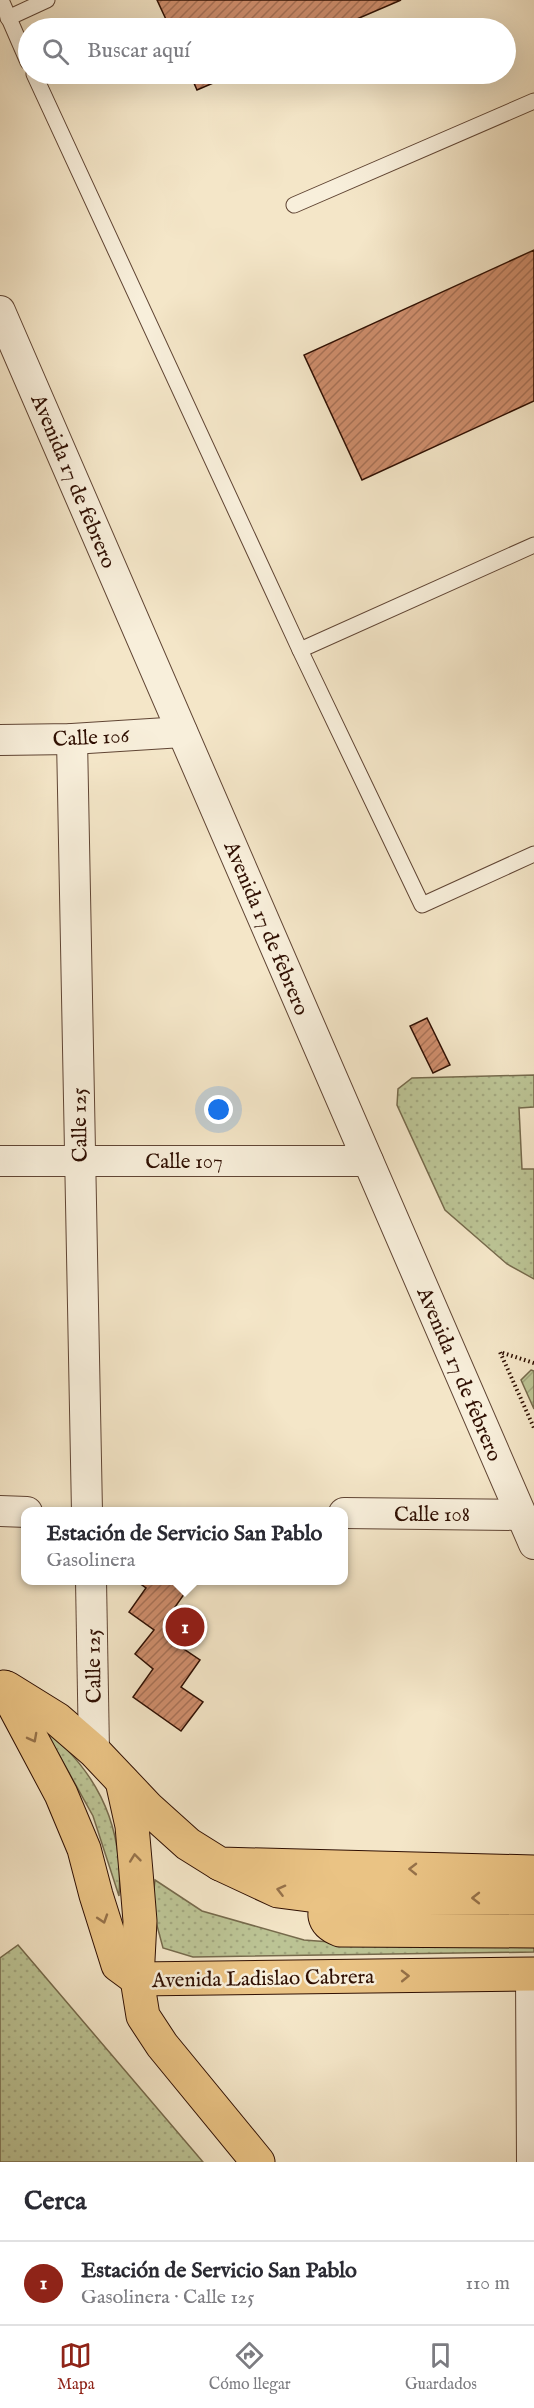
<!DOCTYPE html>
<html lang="es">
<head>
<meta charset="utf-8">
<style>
  :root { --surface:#fff; --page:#f7f7f7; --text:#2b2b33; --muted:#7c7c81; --line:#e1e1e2; --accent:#8f2418 }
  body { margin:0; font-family:"IM FELL English",serif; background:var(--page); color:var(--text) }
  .you { position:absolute; left:219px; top:1110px; width:21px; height:21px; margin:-15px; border:4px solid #fff; border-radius:50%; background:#1a73e8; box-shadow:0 0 0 9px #1a73e833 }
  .badge { display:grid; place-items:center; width:39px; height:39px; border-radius:50%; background:var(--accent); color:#fff; font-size:20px; font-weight:700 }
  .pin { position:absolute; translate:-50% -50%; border:3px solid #fff; box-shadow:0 2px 6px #0006 }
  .popup { position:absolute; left:21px; top:1507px; width:327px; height:78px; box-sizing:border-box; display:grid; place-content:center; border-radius:12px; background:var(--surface); filter:drop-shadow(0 2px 4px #0005); font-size:20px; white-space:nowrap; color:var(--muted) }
  .popup b { font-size:22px; color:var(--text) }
  .popup::after { content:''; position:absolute; left:50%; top:100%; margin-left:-12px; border:12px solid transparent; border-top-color:var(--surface) }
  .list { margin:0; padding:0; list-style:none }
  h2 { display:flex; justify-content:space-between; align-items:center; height:78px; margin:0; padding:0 24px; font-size:26px }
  h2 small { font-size:20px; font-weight:400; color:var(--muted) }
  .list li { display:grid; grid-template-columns:39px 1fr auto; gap:18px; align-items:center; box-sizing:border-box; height:84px; padding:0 24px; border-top:2px solid var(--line) }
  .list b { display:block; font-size:22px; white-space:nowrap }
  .list p { margin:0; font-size:20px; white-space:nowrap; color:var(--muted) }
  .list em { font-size:20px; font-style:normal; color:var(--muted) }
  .icon { flex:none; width:33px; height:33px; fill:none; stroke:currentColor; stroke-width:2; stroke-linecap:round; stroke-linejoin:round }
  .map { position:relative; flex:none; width:534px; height:2162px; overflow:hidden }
  .search { position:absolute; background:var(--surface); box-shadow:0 6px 24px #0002; left:18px; right:18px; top:18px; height:66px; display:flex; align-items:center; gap:15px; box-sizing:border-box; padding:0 21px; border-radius:33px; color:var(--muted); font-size:22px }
  .sheet { height:162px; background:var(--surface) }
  nav { display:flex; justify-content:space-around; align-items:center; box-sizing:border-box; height:84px; border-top:2px solid var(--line); background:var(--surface); font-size:16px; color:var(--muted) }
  nav a { display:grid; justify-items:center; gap:3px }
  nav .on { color:var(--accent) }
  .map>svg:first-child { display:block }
  .grass { fill:url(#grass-dots); stroke:#766a4c; stroke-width:1.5 }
  .garden { fill:url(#garden-furrows); stroke:#766a4c; stroke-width:1.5 }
  .building { fill:url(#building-hatch); stroke:#2f0f02; stroke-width:1.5 }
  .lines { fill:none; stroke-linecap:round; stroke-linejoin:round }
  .service-casing { stroke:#604534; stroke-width:17 }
  .minor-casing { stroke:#604534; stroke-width:32 }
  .primary-casing { stroke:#2f0f02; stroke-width:35 }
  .trunk-casing { stroke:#2f0f02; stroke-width:35 }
  .path { stroke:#2f0f02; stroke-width:4; stroke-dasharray:1.5 3; stroke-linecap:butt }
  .service { stroke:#f8efdb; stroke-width:15 }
  .minor { stroke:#f8efdb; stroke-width:30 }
  .primary { stroke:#eac384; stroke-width:33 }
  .trunk { stroke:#eac384; stroke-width:33 }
  .oneway { stroke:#96724a }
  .labels { text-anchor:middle; stroke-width:5; stroke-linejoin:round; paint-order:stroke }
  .street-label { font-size:21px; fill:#2f0f02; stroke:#f8efdb }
</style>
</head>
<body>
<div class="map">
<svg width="534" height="2162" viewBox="0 0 534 2162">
  <defs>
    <pattern id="grass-dots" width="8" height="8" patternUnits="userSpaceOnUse" patternTransform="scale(1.5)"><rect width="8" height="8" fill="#bcc495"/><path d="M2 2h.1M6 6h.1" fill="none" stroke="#a2a77f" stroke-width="1.8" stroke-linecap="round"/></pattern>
    <pattern id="garden-furrows" width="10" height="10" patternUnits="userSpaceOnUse" patternTransform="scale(1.5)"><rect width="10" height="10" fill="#bcc495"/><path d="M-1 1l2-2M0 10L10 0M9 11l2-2" fill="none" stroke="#a2a77f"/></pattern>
    <pattern id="building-hatch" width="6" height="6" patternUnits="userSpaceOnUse" patternTransform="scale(1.5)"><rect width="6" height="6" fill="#cf8e6d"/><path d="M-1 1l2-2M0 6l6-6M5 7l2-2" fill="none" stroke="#a87257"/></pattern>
  </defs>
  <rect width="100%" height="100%" fill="#f4e6c8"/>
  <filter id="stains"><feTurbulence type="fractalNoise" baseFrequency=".00333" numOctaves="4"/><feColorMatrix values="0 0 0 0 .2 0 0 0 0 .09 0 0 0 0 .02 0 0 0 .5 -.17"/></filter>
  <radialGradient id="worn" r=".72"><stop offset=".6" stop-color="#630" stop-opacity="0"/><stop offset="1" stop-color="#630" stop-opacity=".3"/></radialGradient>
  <!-- grass -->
  <g class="grass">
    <path d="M534,1075V1107L519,1108L522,1169H534V1279L507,1264L445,1210L397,1105L398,1089L412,1078Z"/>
    <path d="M34,1721C94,1765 124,1821 119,1896L93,1816L58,1753Z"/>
    <path d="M155,1880L202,1911L304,1940L357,1944L534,1946V1952L193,1957L163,1948L152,1907Z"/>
    <path d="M18,1945L203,2162H0V1958Z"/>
  </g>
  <!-- garden -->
  <path class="garden" d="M531,1370L534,1371V1409L521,1380Z"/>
  <!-- building -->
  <g class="building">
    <path d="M157,0H401L336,28H170Z"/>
    <path d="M190,74H234L197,90Z"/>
    <path d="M534,250V401L362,480L304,355Z"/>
    <path d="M427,1018L450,1065L433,1073L410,1026Z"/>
    <path d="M135,1580H194L175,1607L195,1621L178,1645L200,1660L181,1687L203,1702L181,1731L133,1697L153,1669L135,1654L154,1630L129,1612L146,1588Z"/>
  </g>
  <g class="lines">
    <defs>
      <g id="service">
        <path d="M1,0L28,62"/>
        <path d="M8,18L47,0"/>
        <path d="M34,74L300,650L422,905L534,854"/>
        <path d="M294,205L534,101"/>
        <path d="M300,650L534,545"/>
      </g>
      <g id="minor">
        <path d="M0,311L534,1544"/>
        <path d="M72,739L87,1512"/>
        <path d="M0,740L72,739L182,732"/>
        <path d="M0,1161H368"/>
        <path d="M0,1511L27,1512"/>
        <path d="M344,1513L521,1515"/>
        <path d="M91,1580L94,1751"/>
        <path d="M531,1974L532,2162"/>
      </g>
      <g id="primary">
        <path d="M122,1781L132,1826L136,1872L140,1921L137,1979L143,2016L162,2045L258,2162"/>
        <path d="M220,1864L278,1891L332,1898H534"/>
        <path d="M332,1898C321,1912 322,1923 340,1930L534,1931"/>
      </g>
      <g id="trunk">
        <path d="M4,1687L61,1794L84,1849L96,1895L118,1965L137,1979L534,1974"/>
        <path d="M7,1688L57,1719L94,1751L148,1808L188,1844L220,1864L534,1872"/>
      </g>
    </defs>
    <!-- service casing -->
    <use href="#service" class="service-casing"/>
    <!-- minor casing -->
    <use href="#minor" class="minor-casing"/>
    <!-- primary casing -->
    <use href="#primary" class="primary-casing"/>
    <!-- trunk casing -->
    <use href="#trunk" class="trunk-casing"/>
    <!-- path -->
    <path class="path" d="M534,1363L500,1352L534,1428"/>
    <!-- service -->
    <use href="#service" class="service"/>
    <!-- minor -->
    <use href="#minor" class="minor"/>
    <!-- primary -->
    <use href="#primary" class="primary"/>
    <!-- trunk -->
    <use href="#trunk" class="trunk"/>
  </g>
  <!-- one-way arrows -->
  <defs><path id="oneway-chevron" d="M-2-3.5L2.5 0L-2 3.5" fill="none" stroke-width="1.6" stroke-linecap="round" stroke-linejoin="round" transform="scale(1.5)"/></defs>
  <g class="oneway">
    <use href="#oneway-chevron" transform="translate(33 1738) rotate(62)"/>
    <use href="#oneway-chevron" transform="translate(135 1858) rotate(-96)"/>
    <use href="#oneway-chevron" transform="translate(413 1869) rotate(-179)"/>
    <use href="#oneway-chevron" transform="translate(281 1890) rotate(-166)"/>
    <use href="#oneway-chevron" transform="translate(476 1898) rotate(-180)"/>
    <use href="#oneway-chevron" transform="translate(103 1919) rotate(72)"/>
    <use href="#oneway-chevron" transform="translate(405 1976) rotate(-1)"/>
  </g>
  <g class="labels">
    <!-- street labels -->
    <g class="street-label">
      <text transform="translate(74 481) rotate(67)" y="7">Avenida 17 de febrero</text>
      <text transform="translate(91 737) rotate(-3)" y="7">Calle 106</text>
      <text transform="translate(267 928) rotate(67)" y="7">Avenida 17 de febrero</text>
      <text transform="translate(79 1125) rotate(-91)" y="7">Calle 125</text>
      <text x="184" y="1168">Calle 107</text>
      <text transform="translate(460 1374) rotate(67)" y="7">Avenida 17 de febrero</text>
      <text x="432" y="1521">Calle 108</text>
      <text transform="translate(93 1666) rotate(-91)" y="7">Calle 125</text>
      <text transform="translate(263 1978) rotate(-1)" y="7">Avenida Ladislao Cabrera</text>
    </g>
  </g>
  <rect width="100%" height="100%" filter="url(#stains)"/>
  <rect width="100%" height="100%" fill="url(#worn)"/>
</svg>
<div class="you"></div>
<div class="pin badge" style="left:185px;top:1627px">1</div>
<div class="popup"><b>Estación de Servicio San Pablo</b>Gasolinera</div>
<div class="search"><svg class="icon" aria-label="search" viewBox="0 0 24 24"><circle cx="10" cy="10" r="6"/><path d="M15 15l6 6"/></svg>Buscar aquí</div>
</div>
<section class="sheet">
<h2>Cerca<small></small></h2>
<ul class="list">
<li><span class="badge">1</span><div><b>Estación de Servicio San Pablo</b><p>Gasolinera · Calle 125</p></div><em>110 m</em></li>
</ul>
</section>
<nav>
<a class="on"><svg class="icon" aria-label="map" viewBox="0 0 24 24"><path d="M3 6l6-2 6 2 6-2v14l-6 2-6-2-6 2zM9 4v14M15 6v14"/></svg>Mapa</a>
<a><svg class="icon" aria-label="directions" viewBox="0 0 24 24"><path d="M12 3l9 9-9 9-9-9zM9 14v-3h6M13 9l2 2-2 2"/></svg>Cómo llegar</a>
<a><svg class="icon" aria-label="saved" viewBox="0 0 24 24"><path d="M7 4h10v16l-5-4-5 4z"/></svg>Guardados</a>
</nav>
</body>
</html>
